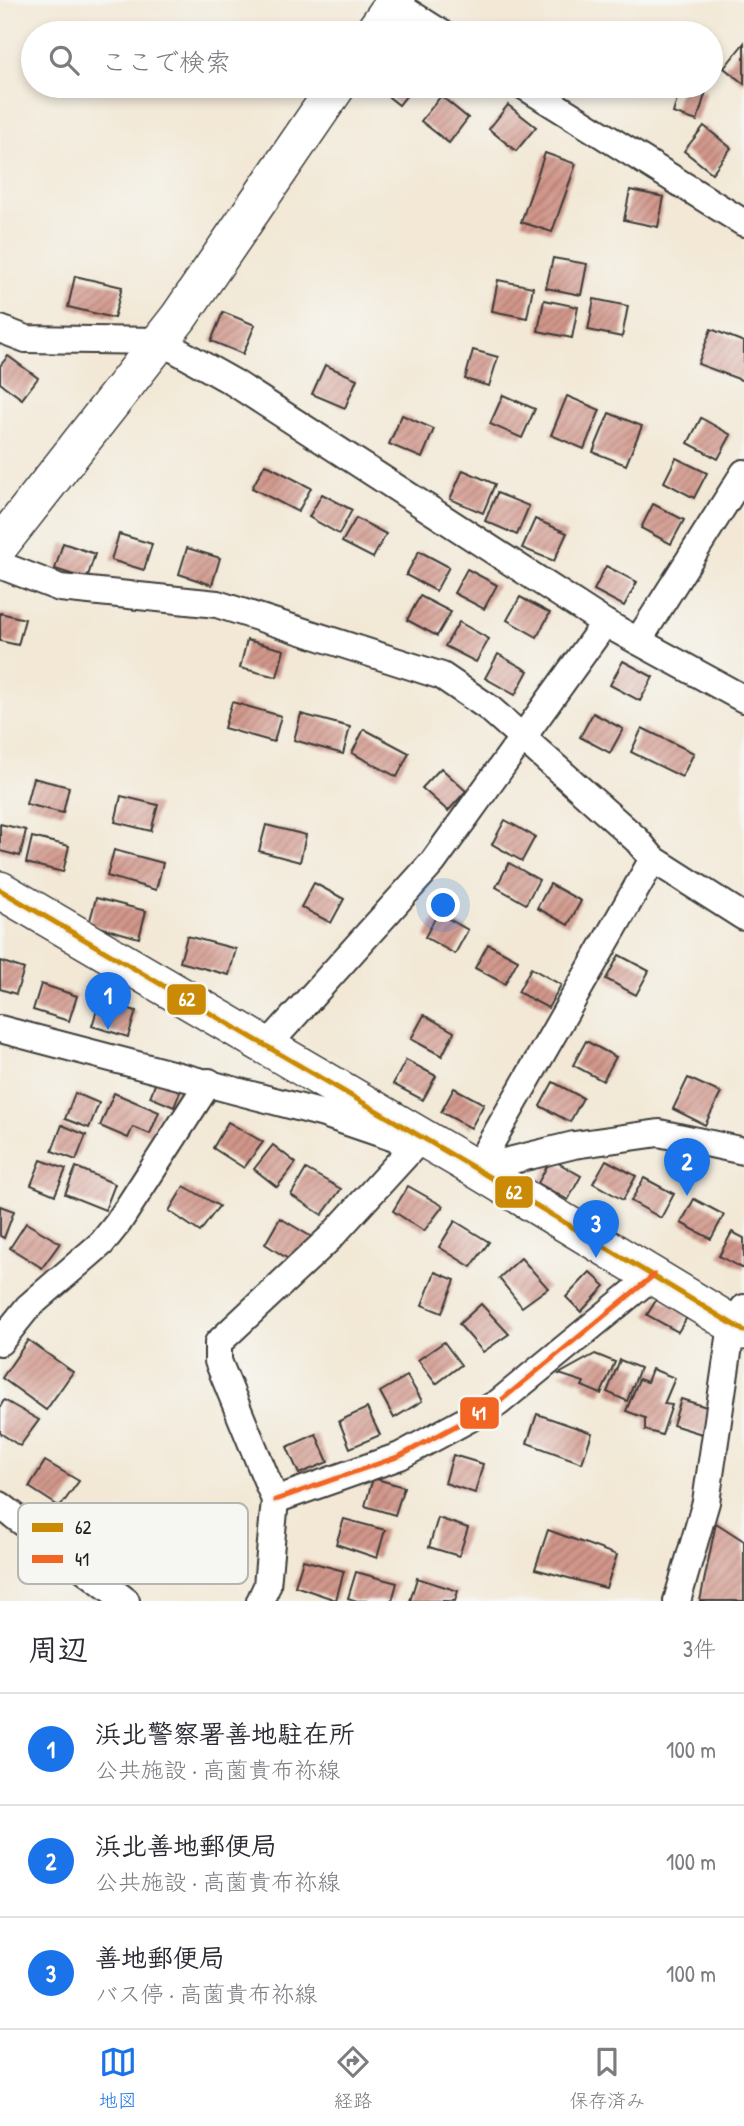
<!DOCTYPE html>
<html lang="ja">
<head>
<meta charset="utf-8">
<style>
  :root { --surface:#fff; --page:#f7f7f7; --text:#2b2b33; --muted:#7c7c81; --line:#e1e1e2; --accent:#1a73e8 }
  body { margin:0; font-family:"Patrick Hand","Klee One",sans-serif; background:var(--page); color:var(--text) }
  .you { position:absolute; left:444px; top:906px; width:24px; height:24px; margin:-18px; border:5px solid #fff; border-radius:50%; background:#1a73e8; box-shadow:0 0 0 10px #1a73e833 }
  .badge { display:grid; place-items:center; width:46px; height:46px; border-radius:50%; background:var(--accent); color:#fff; font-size:23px; font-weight:700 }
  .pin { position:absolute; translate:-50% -58px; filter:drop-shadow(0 2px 4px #0008) }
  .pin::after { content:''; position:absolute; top:37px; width:24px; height:21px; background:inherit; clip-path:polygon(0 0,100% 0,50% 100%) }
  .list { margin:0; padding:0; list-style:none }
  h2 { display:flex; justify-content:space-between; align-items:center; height:91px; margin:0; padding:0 28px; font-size:30px }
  h2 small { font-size:23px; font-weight:400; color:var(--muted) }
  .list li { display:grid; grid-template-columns:46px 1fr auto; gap:21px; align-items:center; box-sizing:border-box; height:112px; padding:0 28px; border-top:2px solid var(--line) }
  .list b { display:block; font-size:26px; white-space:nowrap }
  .list p { margin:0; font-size:23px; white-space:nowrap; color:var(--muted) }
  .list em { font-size:23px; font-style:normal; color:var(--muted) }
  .icon { flex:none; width:38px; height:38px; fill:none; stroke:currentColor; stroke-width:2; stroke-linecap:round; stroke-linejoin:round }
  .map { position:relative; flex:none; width:744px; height:1601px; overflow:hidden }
  .search { position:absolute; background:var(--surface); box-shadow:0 4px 10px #0003; left:21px; right:21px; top:21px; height:77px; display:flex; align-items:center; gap:18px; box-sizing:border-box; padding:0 24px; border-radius:38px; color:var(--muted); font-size:26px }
  .sheet { height:427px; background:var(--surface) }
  nav { display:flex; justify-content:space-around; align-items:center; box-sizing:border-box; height:98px; border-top:2px solid var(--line); background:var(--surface); font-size:19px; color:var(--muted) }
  nav a { display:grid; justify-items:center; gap:4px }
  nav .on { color:var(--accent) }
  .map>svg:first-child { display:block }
  .building { fill:url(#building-hatch) }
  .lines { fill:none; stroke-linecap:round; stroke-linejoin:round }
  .street-casing { stroke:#3c3b38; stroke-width:30 }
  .secondary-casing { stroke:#3c3b38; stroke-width:40 }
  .street { stroke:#fff; stroke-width:26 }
  .secondary { stroke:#fff; stroke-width:37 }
  .bus-1-casing { stroke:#f6f6f2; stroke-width:10 }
  .bus-2-casing { stroke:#f6f6f2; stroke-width:10 }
  .bus-1 { stroke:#cb8a06; stroke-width:5 }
  .bus-2 { stroke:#f26522; stroke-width:5 }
  .key { fill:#f6f6f2; stroke:#b5b5b2; stroke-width:2 }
  .key-label { font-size:19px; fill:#1c1c1c }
  .line-badge { stroke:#f6f6f2; stroke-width:2.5 }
  .badge-label { font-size:19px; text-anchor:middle; font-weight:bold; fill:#fff }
</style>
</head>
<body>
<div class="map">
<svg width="744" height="1601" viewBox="0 0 744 1601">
  <defs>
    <pattern id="building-hatch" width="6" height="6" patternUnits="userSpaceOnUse" patternTransform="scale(1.75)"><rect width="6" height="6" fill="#d2978b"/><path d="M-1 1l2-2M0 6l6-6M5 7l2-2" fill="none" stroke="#aa7a71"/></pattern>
  </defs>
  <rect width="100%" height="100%" fill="#f6f6f2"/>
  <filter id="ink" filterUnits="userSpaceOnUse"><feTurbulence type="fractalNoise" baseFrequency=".0143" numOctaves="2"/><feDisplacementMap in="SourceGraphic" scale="14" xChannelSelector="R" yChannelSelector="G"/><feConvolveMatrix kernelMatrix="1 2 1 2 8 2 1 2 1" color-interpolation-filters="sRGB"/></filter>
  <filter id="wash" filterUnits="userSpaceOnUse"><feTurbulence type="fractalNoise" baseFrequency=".00686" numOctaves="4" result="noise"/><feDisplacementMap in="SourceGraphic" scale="28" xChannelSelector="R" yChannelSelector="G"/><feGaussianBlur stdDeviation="1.57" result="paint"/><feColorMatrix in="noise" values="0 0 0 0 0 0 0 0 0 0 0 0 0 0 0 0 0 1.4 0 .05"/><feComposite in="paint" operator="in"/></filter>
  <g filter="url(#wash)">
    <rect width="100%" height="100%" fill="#f2e8d5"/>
    <g id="blocks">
      <!-- building -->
      <g class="building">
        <path d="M744,43V84L724,68Z"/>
        <path d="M375,86H414L399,105Z"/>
        <path d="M681,86L706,91L697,121L673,113Z"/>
        <path d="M441,96L468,118L449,143L421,121Z"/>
        <path d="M508,105L536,127L516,151L489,129Z"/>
        <path d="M704,126L731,148L712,173L684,151Z"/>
        <path d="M545,153L576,164L552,232L521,222Z"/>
        <path d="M630,190L664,197L658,227L624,220Z"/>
        <path d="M553,258L587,264L581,295L546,288Z"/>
        <path d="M75,276L122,287L114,318L68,307Z"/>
        <path d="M498,280L533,287L527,318L492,311Z"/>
        <path d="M594,299L628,306L622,337L588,330Z"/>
        <path d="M544,300L578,307L572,338L538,331Z"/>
        <path d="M223,312L255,325L243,354L211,341Z"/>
        <path d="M711,329L744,342V381L698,364Z"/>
        <path d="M473,350L498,357L489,386L465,379Z"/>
        <path d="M8,356L38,378L22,399L0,383V366Z"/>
        <path d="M325,365L357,379L345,408L312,394Z"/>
        <path d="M503,395L535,409L522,438L490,424Z"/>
        <path d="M567,396L600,410L584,449L551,435Z"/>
        <path d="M609,413L642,426L626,465L593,452Z"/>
        <path d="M402,415L434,429L422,458L389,444Z"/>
        <path d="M701,418L731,435L718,459L688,443Z"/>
        <path d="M676,458L707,473L694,498L664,482Z"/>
        <path d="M265,464L311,488L298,512L252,488Z"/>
        <path d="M463,470L495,484L483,513L450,499Z"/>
        <path d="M497,493L529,506L517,535L485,521Z"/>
        <path d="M322,494L352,510L339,534L309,517Z"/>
        <path d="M653,504L684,520L671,544L641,528Z"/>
        <path d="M356,518L386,534L373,558L342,542Z"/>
        <path d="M535,519L567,533L554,561L522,548Z"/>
        <path d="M119,534L152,544L144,570L111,560Z"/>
        <path d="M63,543L95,554L87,579L55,569Z"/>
        <path d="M187,548L220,558L212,585L179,574Z"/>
        <path d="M419,551L449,567L436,591L406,575Z"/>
        <path d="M606,566L637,582L624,606L594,590Z"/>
        <path d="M467,569L497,585L484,609L454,593Z"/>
        <path d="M420,596L451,612L437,636L407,620Z"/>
        <path d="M520,597L550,613L537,637L507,620Z"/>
        <path d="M0,613L25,619L18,645L0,641Z"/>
        <path d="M459,622L489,639L476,662L445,646Z"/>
        <path d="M247,640L284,650L277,677L240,668Z"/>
        <path d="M498,654L528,671L515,695L485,678Z"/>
        <path d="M623,661L653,677L640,701L610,685Z"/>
        <path d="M232,702L281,716L274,742L224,728Z"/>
        <path d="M593,713L623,729L610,753L580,737Z"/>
        <path d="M301,714L350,727L343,754L294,740Z"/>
        <path d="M642,728L694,753L682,777L631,752Z"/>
        <path d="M364,729L409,753L397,777L352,753Z"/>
        <path d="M441,768L466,791L448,811L422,788Z"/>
        <path d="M33,778L69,787L63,813L26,804Z"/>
        <path d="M121,796L158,805L151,831L115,822Z"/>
        <path d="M505,820L535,837L522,861L492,844Z"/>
        <path d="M0,824L26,830L20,856L0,851Z"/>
        <path d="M266,825L306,835L300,862L259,851Z"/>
        <path d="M32,837L69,846L63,872L26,863Z"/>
        <path d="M114,850L163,863L156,890L107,876Z"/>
        <path d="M509,863L539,880L526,904L496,887Z"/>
        <path d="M314,883L344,899L331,923L301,907Z"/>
        <path d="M550,884L581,901L568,925L537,908Z"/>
        <path d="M96,898L146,911L139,938L89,924Z"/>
        <path d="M438,913L468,930L455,954L425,937Z"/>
        <path d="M187,936L236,949L229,975L180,962Z"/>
        <path d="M488,944L518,960L505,984L475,968Z"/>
        <path d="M619,955L649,971L636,995L606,979Z"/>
        <path d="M0,961L24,969L16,994L0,989Z"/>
        <path d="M531,968L561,985L548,1008L518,992Z"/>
        <path d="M41,984L77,996L69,1021L33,1010Z"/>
        <path d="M100,1000L136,1011L128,1037L92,1026Z"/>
        <path d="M424,1015L454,1032L442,1056L411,1039Z"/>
        <path d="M586,1041L616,1057L603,1081L573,1065Z"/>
        <path d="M406,1060L436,1076L423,1100L393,1084Z"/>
        <path d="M160,1072L184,1082L174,1107L150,1097Z"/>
        <path d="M688,1078L721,1093L705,1125L673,1109Z"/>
        <path d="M553,1082L583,1098L570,1122L540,1106Z"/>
        <path d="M454,1088L484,1104L471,1128L441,1112Z"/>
        <path d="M75,1093L99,1103L89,1128L65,1119Z"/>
        <path d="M114,1093L159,1112L150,1134L133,1127L128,1138L100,1126Z"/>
        <path d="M228,1122L263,1142L244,1168L213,1148Z"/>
        <path d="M62,1125L86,1135L76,1160L52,1151Z"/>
        <path d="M273,1145L296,1163L277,1187L254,1169Z"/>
        <path d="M551,1159L581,1176L568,1200L538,1183Z"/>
        <path d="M41,1160L66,1169L55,1195L31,1185Z"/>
        <path d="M606,1160L636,1176L623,1200L593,1183Z"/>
        <path d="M76,1167L115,1184L105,1210L65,1194Z"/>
        <path d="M306,1169L341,1189L322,1215L291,1195Z"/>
        <path d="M644,1178L674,1194L661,1218L631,1201Z"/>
        <path d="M184,1186L219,1206L200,1232L169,1211Z"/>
        <path d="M408,1186L443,1206L424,1231L393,1211Z"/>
        <path d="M694,1199L724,1215L711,1239L681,1223Z"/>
        <path d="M0,1206L14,1211L4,1238L0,1236Z"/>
        <path d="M280,1218L315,1239L296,1264L265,1244Z"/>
        <path d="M455,1221L489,1242L471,1267L439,1247Z"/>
        <path d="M26,1223L60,1243L42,1268L10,1248Z"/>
        <path d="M732,1232L744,1238V1269L719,1256Z"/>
        <path d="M521,1258L548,1288L522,1307L499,1278Z"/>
        <path d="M435,1272L455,1280L442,1313L422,1305Z"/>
        <path d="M590,1272L605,1286L581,1312L566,1297Z"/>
        <path d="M658,1297L689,1314L678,1332L647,1315Z"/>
        <path d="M481,1304L509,1334L483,1352L459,1324Z"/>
        <path d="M28,1340L73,1372L46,1410L2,1378Z"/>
        <path d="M444,1342L461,1365L436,1384L418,1360Z"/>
        <path d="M595,1354L615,1362L601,1394L582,1386L584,1382L559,1374Z"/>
        <path d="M620,1360L640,1368L627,1401L607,1392Z"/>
        <path d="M652,1369L675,1378L664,1404L672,1405L662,1435L645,1430V1418L626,1411L639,1379L647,1382Z"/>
        <path d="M407,1376L422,1401L394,1418L380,1392Z"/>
        <path d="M681,1399L713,1409L705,1435L673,1425Z"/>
        <path d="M4,1400L39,1420L20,1446L0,1433V1407Z"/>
        <path d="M367,1408L380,1435L350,1448L339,1421Z"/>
        <path d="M537,1414L592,1433L582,1463L527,1443Z"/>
        <path d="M316,1434L328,1462L299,1474L287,1447Z"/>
        <path d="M453,1455L483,1464L475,1493L445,1483Z"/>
        <path d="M45,1461L79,1481L60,1507L29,1487Z"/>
        <path d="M373,1478L404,1487L395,1515L365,1506Z"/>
        <path d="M438,1518L468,1528L459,1556L429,1547Z"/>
        <path d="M344,1519L385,1530L377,1558L336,1544Z"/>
        <path d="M716,1523L744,1541V1601H700Z"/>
        <path d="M548,1530L617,1555L606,1588L535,1569Z"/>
        <path d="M303,1560L344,1571L336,1600L295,1586Z"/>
        <path d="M356,1572L397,1583L392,1601H357L348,1598Z"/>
        <path d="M417,1578L458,1591L455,1601H410Z"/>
      </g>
    </g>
  </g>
  <g filter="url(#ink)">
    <use href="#blocks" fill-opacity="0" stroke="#3c3b38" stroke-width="2"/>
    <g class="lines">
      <defs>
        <g id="street">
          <path d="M389,0L441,33"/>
          <path d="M524,86L744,223"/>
          <path d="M0,329L26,339L160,341L233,382L605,623L744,699"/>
          <path d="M0,565L60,588L217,604L442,676L489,708L523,738L637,840L653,859L744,917"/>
          <path d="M638,641L744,473"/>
          <path d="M0,1029L324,1114L406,1142"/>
          <path d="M266,1047L433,862L605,623"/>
          <path d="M468,1166L476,1169L574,1145L659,1133L744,1151"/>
          <path d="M476,1169L653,859"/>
          <path d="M0,1342L28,1307L102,1243L118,1223L209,1082"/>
          <path d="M275,1500L400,1456L498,1403L654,1275"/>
          <path d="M0,1505L126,1601"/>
          <path d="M260,1601L267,1586L275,1500L218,1361V1343L330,1238L415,1145"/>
          <path d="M677,1601L706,1502L732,1325L744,1308"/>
        </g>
        <g id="secondary">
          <path d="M373,33L396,0"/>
          <path d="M0,545L179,317L337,86"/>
          <path d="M0,890L476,1169L744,1331"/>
        </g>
      </defs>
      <!-- street casing -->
      <use href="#street" class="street-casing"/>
      <!-- secondary casing -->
      <use href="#secondary" class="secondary-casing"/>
      <!-- street -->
      <use href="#street" class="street"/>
      <!-- secondary -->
      <use href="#secondary" class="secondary"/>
      <defs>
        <path id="bus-1" d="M0,890L476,1169L744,1331"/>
        <path id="bus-2" d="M275,1500L400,1456L498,1403L654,1275"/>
      </defs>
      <!-- bus-1 casing -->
      <use href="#bus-1" class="bus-1-casing"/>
      <!-- bus-2 casing -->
      <use href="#bus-2" class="bus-2-casing"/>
      <!-- bus-1 -->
      <use href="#bus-1" class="bus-1"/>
      <!-- bus-2 -->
      <use href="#bus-2" class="bus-2"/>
    </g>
  </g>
  <!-- legend -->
  <rect x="18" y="1503" width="230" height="81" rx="10" class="key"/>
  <rect x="32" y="1523" width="31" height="9" fill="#cb8a06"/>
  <rect x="32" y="1555" width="31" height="8" fill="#f26522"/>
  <g class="key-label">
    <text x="75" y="1534">62</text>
    <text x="75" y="1566">41</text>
  </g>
  <g class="line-badge">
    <rect x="166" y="983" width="41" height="33" rx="7" fill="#cb8a06"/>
    <rect x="494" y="1175" width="40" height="34" rx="7" fill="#cb8a06"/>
    <rect x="459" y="1396" width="41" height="34" rx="7" fill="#f26522"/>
  </g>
  <g class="badge-label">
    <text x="187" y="1006">62</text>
    <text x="514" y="1199">62</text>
    <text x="479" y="1420">41</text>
  </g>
</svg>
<div class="you"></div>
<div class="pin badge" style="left:108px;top:1030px">1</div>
<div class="pin badge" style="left:687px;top:1196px">2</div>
<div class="pin badge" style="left:596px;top:1258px">3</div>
<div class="search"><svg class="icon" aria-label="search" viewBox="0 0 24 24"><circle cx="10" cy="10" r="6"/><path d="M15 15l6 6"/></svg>ここで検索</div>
</div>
<section class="sheet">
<h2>周辺<small>3件</small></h2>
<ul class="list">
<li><span class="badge">1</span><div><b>浜北警察署善地駐在所</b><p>公共施設 · 高薗貴布祢線</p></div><em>100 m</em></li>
<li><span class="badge">2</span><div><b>浜北善地郵便局</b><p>公共施設 · 高薗貴布祢線</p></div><em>100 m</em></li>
<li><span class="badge">3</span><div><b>善地郵便局</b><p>バス停 · 高薗貴布祢線</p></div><em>100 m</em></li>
</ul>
</section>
<nav>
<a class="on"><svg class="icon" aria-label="map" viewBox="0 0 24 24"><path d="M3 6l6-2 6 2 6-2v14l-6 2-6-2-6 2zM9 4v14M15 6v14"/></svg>地図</a>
<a><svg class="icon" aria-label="directions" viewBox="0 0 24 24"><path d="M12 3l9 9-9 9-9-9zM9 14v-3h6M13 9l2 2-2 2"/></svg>経路</a>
<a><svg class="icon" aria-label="saved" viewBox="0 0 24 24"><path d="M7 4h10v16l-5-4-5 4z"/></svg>保存済み</a>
</nav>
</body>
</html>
